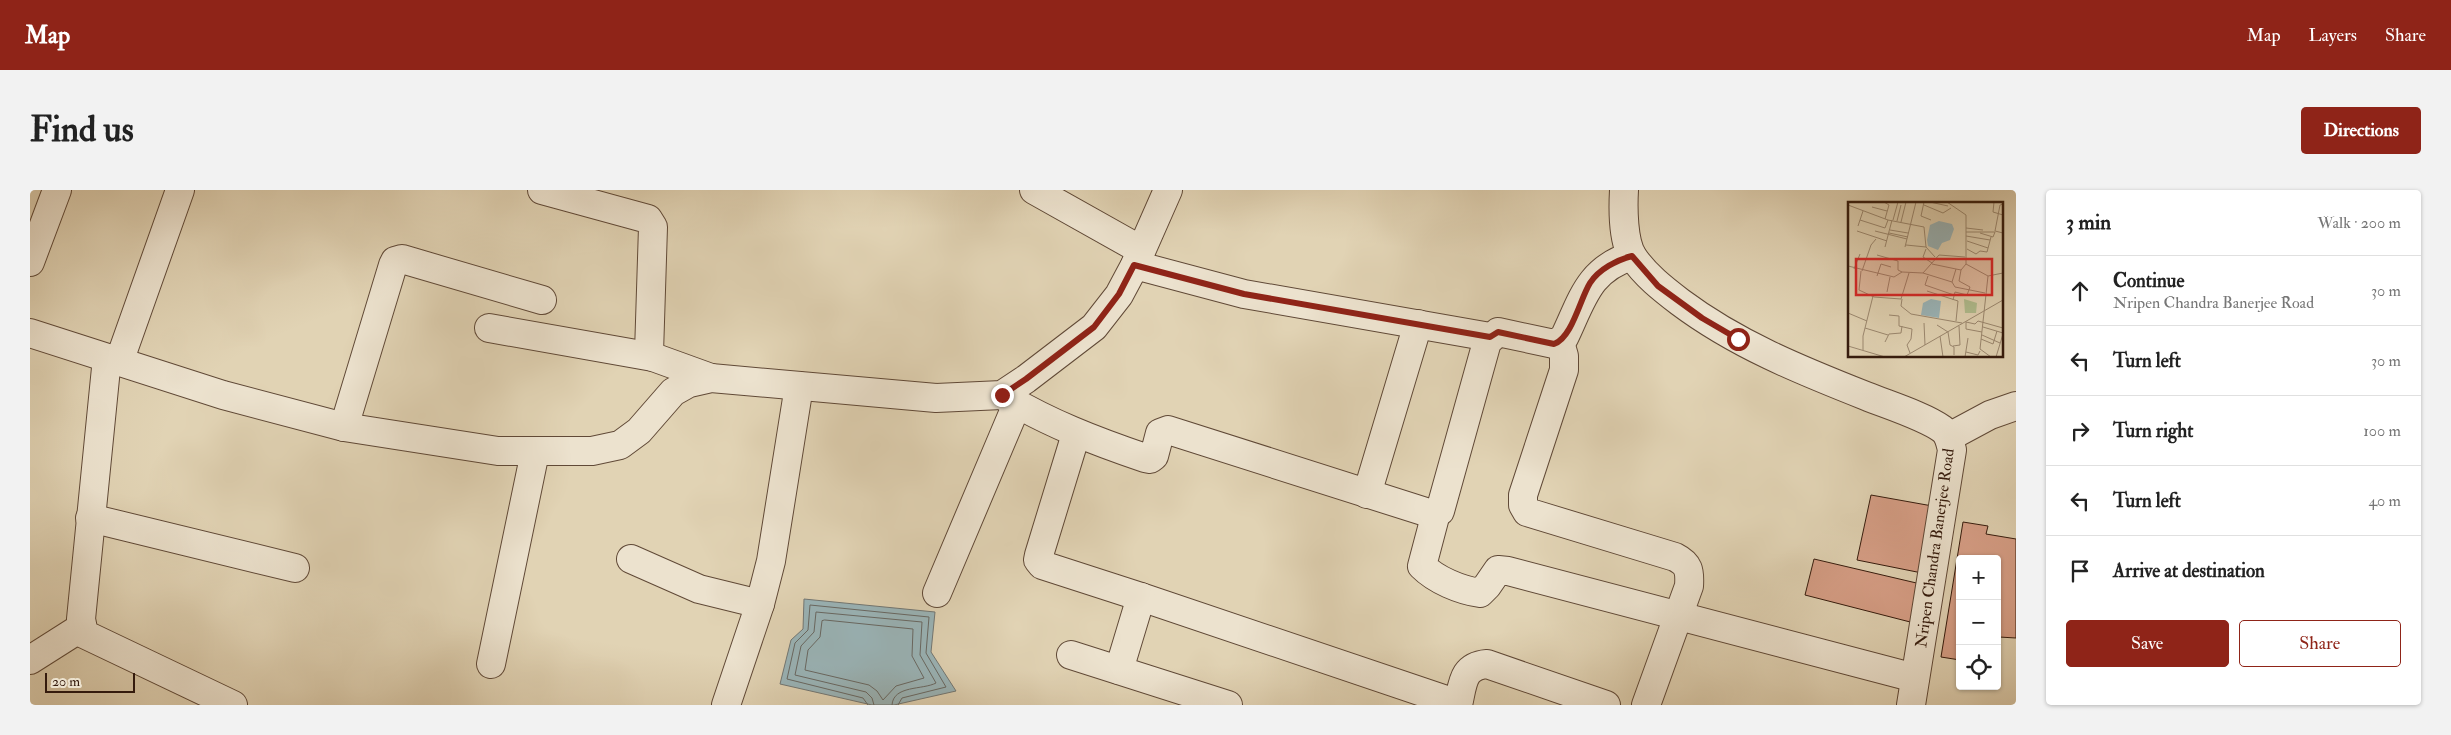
<!DOCTYPE html>
<html lang="en">
<head>
<meta charset="utf-8">
<style>
  :root { --surface:#fff; --page:#f2f2f2; --text:#222; --muted:#767676; --line:#e0e0e0; --accent:#8f2418 }
  body { margin:0; font-family:"IM FELL Double Pica",serif; background:var(--page); color:var(--text) }
  .controls { position:absolute; right:15px; bottom:15px; display:grid; overflow:hidden; border-radius:5px; box-shadow:0 1px 4px #0004 }
  .controls button { width:45px; height:45px; display:grid; place-items:center; padding:0; border:0; border-bottom:1px solid var(--line); background:var(--surface); color:var(--text); font:25px sans-serif }
  .scale { position:absolute; left:15px; bottom:12px; width:90px; box-sizing:border-box; padding-left:5px; border:2px solid #351b0d; border-top:0; font-size:14px; line-height:18px; white-space:nowrap; color:#351b0d; -webkit-text-stroke:4px #ece2ce; paint-order:stroke }
  .stop { position:absolute; width:15px; height:15px; margin:-11px; border:4px solid #8f2418; border-radius:50%; background:#fff }
  .stop.end { background:#8f2418; border-color:#fff; box-shadow:0 1px 5px #0008 }
  .list { margin:0; padding:0; list-style:none }
  h2 { display:flex; justify-content:space-between; align-items:center; height:65px; margin:0; padding:0 20px; font-size:21px }
  h2 small { font-size:16px; font-weight:400; color:var(--muted) }
  .list li { display:grid; grid-template-columns:32px 1fr auto; gap:15px; align-items:center; box-sizing:border-box; height:70px; padding:0 20px; border-top:1px solid var(--line) }
  .list b { display:block; font-size:19px; white-space:nowrap }
  .list p { margin:0; font-size:16px; white-space:nowrap; color:var(--muted) }
  .list em { font-size:16px; font-style:normal; color:var(--muted) }
  .actions { display:flex; gap:10px; padding:15px 20px }
  .actions a { flex:1; padding:11px 0; border:1px solid var(--accent); border-radius:5px; text-align:center; font-size:18px; color:var(--accent) }
  .actions .main { background:var(--accent); color:#fff }
  .icon { flex:none; width:28px; height:28px; fill:none; stroke:currentColor; stroke-width:2; stroke-linecap:round; stroke-linejoin:round }
  .map { position:relative; flex:none; width:1986px; height:515px; overflow:hidden; border-radius:5px }
  header { display:flex; align-items:center; gap:30px; box-sizing:border-box; height:70px; padding:0 25px; background:var(--accent); color:#fff }
  header strong { font-size:24px }
  nav { display:flex; gap:28px; margin-inline-start:auto; font-size:18px }
  .intro { display:flex; align-items:center; justify-content:space-between; box-sizing:border-box; height:120px; padding:0 30px }
  h1 { margin:0; font-size:35px }
  .button { padding:12px 22px; border-radius:5px; background:var(--accent); color:#fff; font-size:18px; font-weight:700 }
  main { display:flex; gap:30px; padding:0 30px }
  aside { flex:1; background:var(--surface); border-radius:5px; box-shadow:0 1px 4px #0004 }
  .map>svg:first-child { display:block }
  .water { fill:#9ab5b9; stroke:#727774 }
  .lines { fill:none; stroke-linecap:round; stroke-linejoin:round }
  .shore { stroke:#686863; stroke-width:1 }
  .building { fill:#d79f87; stroke:#351b0d }
  .minor-casing { stroke:#604937; stroke-width:30 }
  .minor { stroke:#ece2ce; stroke-width:28 }
  .route { stroke:#8f2418; stroke-width:6 }
  .labels { text-anchor:middle; stroke-width:4; stroke-linejoin:round; paint-order:stroke }
  .street-label { font-size:16px; fill:#351b0d; stroke:#ece2ce }
  .inset-road { fill:none; stroke:#9c8971; stroke-width:1 }
  .view { fill:#d62828; fill-opacity:0.15; stroke:#d62828; stroke-width:2.5 }
  .inset-edge { fill:none; stroke:#351b0d; stroke-width:2.5 }
</style>
</head>
<body>
<header>
<strong>Map</strong>
<nav><a>Map</a><a>Layers</a><a>Share</a></nav>
</header>
<div class="intro"><h1>Find us</h1><a class="button">Directions</a></div>
<main>
<div class="map">
<svg width="1986" height="515" viewBox="0 0 1986 515">
  <rect width="100%" height="100%" fill="#e1d3b4"/>
  <filter id="stains"><feTurbulence type="fractalNoise" baseFrequency=".004" numOctaves="4"/><feColorMatrix values="0 0 0 0 .2 0 0 0 0 .09 0 0 0 0 .02 0 0 0 .5 -.17"/></filter>
  <radialGradient id="worn" r=".72"><stop offset=".6" stop-color="#630" stop-opacity="0"/><stop offset="1" stop-color="#630" stop-opacity=".3"/></radialGradient>
  <!-- water -->
  <path class="water" d="M774,409L905,422L901,462L926,501L864,515H842L750,494L761,450L773,439Z"/>
  <g class="lines">
    <!-- shore -->
    <g class="shore">
      <path d="M795,430L883,439L882,466L894,488L866,496L853,510L847,501L839,495L775,480L778,460L790,447L792,431Z"/>
      <path d="M838,515L833,508L757,489L765,453L778,440L780,415L899,427L896,463L916,497L872,508L868,515"/>
      <path d="M844,515L842,508L836,502L765,485L771,456L784,442L786,422L892,432L890,465L906,493C893,500 863,495 862,515"/>
    </g>
  </g>
  <!-- building -->
  <g class="building">
    <path d="M1841,305L1908,317L1897,384L1827,370Z"/>
    <path d="M1933,332L1958,336L1956,344L1986,349V448L1969,447L1967,460V369H1930V470L1911,467Z"/>
    <path d="M1784,369L1895,395L1888,434L1775,405Z"/>
  </g>
  <g class="lines">
    <defs>
      <g id="minor">
        <path d="M512,0L618,29L623,37L619,163L623,167L681,188"/>
        <path d="M1004,0L1111,60"/>
        <path d="M1594,0C1593,18 1593,52 1603,67C1615,85 1633,99 1650,112C1706,154 1770,180 1836,206C1858,215 1894,226 1912,239C1919,244 1920,252 1922,260L1881,515"/>
        <path d="M0,72L27,0"/>
        <path d="M1105,75L1214,104L1460,147"/>
        <path d="M459,138L623,167"/>
        <path d="M0,143L193,205L314,237L468,261H562L590,255L609,241L643,202L659,193L681,188L906,208L972,205L996,189L1064,137L1089,105L1105,75L1138,0"/>
        <path d="M1530,152L1534,166V180L1493,305V315L1497,322L1645,367C1659,374 1660,381 1659,396L1616,515"/>
        <path d="M77,168L51,429L54,444L203,515"/>
        <path d="M89,172L150,0"/>
        <path d="M972,205C1018,233 1065,251 1115,268L1120,269L1124,266L1130,243L1138,240L1399,323L1410,321L1457,152L1468,142L1524,154L1534,148C1552,111 1558,79 1602,66"/>
        <path d="M314,237L363,75L365,71L372,69L512,110"/>
        <path d="M1046,244L1009,365L1008,370L1012,375L1111,407L1428,514"/>
        <path d="M1919,247L1960,225L1986,216"/>
        <path d="M1337,304L1388,134"/>
        <path d="M1406,323L1392,376C1406,390 1430,400 1450,403L1457,396L1468,380L1478,381L1885,488"/>
        <path d="M60,328L265,378"/>
        <path d="M601,369L669,399L730,414"/>
        <path d="M907,403L987,214"/>
        <path d="M1041,465L1198,515"/>
        <path d="M0,470L52,437"/>
        <path d="M461,474L505,262"/>
        <path d="M1089,480L1111,407"/>
        <path d="M696,515L730,414L741,371L769,196"/>
        <path d="M1428,515C1433,494 1432,476 1457,474L1576,515"/>
      </g>
    </defs>
    <!-- minor casing -->
    <use href="#minor" class="minor-casing"/>
    <!-- minor -->
    <use href="#minor" class="minor"/>
  </g>
  <g class="lines">
    <!-- route -->
    <path class="route" d="M972,205L996,189L1064,137L1089,104L1104,75L1214,104L1460,147L1468,142L1524,154C1542,148 1550,109 1560,93C1569,79 1587,70 1602,66L1628,96L1672,128L1708,149"/>
  </g>
  <g class="labels">
    <!-- street labels -->
    <g class="street-label">
      <text transform="translate(1904 358) rotate(-82)" y="6">Nripen Chandra Banerjee Road</text>
    </g>
  </g>
  <!-- overview -->
  <g transform="translate(1818 12)">
    <rect width="155" height="155" fill="#e1d3b4"/>
    <path d="M116,97L129,101L128,111H117Z" fill="#b0bd8f"/>
    <path d="M91,19L104,22L106,27L102,38L94,41L90,48L80,44L79,38L82,23ZM83,97L93,99L91,116L73,113L75,101Z" fill="#9ab5b9"/>
    <path class="inset-road" d="M36,0L41,3L37,17M76,0L73,14L83,18M82,0L100,4M99,0L118,13V62L140,74L132,147L143,155M146,0L145,10L155,13M155,2L152,3L147,29L155,31M0,3L40,18L76,25L78,45L87,55M76,3L95,11L103,6M24,5L39,9M12,18L37,26L40,18M45,18L50,0M49,19L53,3M53,20L58,0M10,24L15,9M118,26L135,28M42,28L60,31M9,29L39,39M27,29L59,37M118,30H147M41,31L60,35M132,31L145,35L147,30M118,34L142,38M119,39L140,46M58,43L78,45M37,45L44,18M57,45L68,0M78,47L75,55L84,61M119,47L128,52L132,49L139,50L143,35M29,53L50,59V68L54,70M84,62L108,67M0,64L46,75L54,70L75,71L91,53L117,55M6,67L12,52M13,69L11,88L26,95L53,97L61,71M14,69L23,43L28,37M75,71L104,80L108,67L113,68L118,62M29,74L33,62L43,65M80,74L77,83L106,93M140,74L155,71M104,80L107,85L137,91M79,89L110,99L108,119M39,90L42,75M54,97L53,104L63,112L114,121M105,98L107,90L119,93L122,85L111,79L113,68M0,111L19,119M41,113L51,114V124L64,127L63,137L59,143L62,151M118,120L127,122L130,119L155,126M118,120V127L134,130M76,121L77,143M89,123L100,130L102,143L106,145V153M135,125L155,131M17,126L40,133M134,133L152,141M92,134L95,155M133,137L145,142L149,129M37,140L41,132L53,131L54,124M0,144L37,155M105,144L112,143L111,124M15,148V134L25,94M118,150L130,153L132,149M56,155L155,98M117,155L120,136M148,155L155,132"/>
    <path class="view" d="M8,57H144V93H8Z"/>
    <rect width="155" height="155" class="inset-edge"/>
  </g>
  <rect width="100%" height="100%" filter="url(#stains)"/>
  <rect width="100%" height="100%" fill="url(#worn)"/>
</svg>
<div class="controls">
<button>+</button>
<button>−</button>
<button><svg class="icon" aria-label="locate" viewBox="0 0 24 24"><circle cx="12" cy="12" r="6"/><path d="M12 2v4M12 18v4M2 12h4M18 12h4"/></svg></button>
</div>
<div class="scale">20 m</div>
<div class="stop" style="left:1708px;top:149px"></div>
<div class="stop end" style="left:972px;top:205px"></div>
</div>
<aside>
<h2>3 min<small>Walk · 200 m</small></h2>
<ul class="list">
<li><svg class="icon" aria-label="ahead" viewBox="0 0 24 24"><path d="M12 20V5M6 11l6-6 6 6"/></svg><div><b>Continue</b><p>Nripen Chandra Banerjee Road</p></div><em>30 m</em></li>
<li><svg class="icon" aria-label="left" viewBox="0 0 24 24"><path d="M17 20v-9H6M10 6l-5 5 5 5"/></svg><div><b>Turn left</b></div><em>30 m</em></li>
<li><svg class="icon" aria-label="right" viewBox="0 0 24 24"><path d="M7 20v-9h11M14 6l5 5-5 5"/></svg><div><b>Turn right</b></div><em>100 m</em></li>
<li><svg class="icon" aria-label="left" viewBox="0 0 24 24"><path d="M17 20v-9H6M10 6l-5 5 5 5"/></svg><div><b>Turn left</b></div><em>40 m</em></li>
<li><svg class="icon" aria-label="arrive" viewBox="0 0 24 24"><path d="M6 21V4h12l-3 4 3 4H6"/></svg><div><b>Arrive at destination</b></div></li>
</ul>
<div class="actions"><a class="main">Save</a><a>Share</a></div>
</aside>
</main>
</body>
</html>
